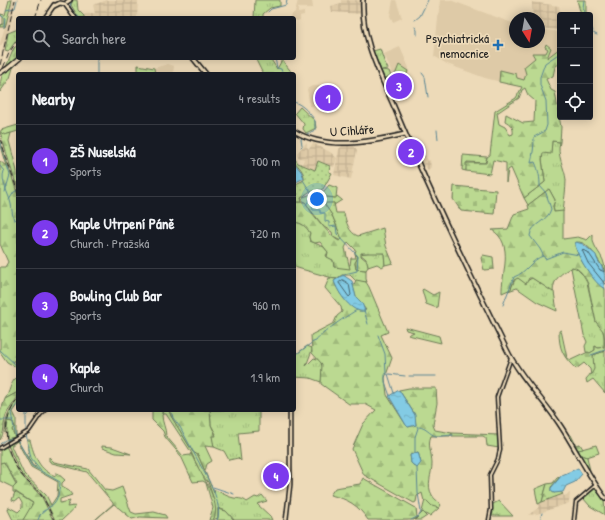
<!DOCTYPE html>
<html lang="en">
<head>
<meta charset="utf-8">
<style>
  :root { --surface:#171b24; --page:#20242c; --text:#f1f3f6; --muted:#9ea1a6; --line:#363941; --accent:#7c3aed }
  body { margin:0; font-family:"Patrick Hand",sans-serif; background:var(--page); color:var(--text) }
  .controls { position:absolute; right:12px; top:12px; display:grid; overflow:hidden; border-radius:4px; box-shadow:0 2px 10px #0003 }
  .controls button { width:36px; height:36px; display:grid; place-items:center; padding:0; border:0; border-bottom:1px solid var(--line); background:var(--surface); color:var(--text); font:20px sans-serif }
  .compass { position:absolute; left:509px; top:12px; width:36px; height:36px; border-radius:50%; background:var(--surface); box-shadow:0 2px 10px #0003; rotate:169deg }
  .you { position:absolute; left:317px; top:199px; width:14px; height:14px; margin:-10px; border:3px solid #fff; border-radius:50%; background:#1a73e8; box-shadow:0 0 0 6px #1a73e833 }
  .badge { display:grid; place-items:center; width:26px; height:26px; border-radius:50%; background:var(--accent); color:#fff; font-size:13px; font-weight:700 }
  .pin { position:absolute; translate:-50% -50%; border:2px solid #fff; box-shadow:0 1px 4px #0006 }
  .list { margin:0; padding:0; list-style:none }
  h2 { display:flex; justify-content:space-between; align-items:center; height:52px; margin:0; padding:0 16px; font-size:17px }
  h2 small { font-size:13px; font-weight:400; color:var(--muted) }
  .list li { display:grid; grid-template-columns:26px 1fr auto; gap:12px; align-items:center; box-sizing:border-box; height:72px; padding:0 16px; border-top:1px solid var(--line) }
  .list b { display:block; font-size:15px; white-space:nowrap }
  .list p { margin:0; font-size:13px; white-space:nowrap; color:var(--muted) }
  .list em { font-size:13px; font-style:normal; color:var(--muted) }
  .icon { flex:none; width:22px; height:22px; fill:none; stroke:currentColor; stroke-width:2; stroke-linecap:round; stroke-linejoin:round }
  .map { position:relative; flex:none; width:605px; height:520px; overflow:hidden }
  .search { position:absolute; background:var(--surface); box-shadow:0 2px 10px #0003; left:16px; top:16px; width:280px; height:44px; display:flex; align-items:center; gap:10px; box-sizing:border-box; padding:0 14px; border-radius:4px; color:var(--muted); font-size:15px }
  .panel { position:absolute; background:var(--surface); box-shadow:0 2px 10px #0003; left:16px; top:72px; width:280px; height:340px; border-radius:4px }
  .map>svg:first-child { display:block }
  .built { fill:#decaa7 }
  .industrial { fill:url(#industrial-grid) }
  .grass { fill:url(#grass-tufts); stroke:#6c7a56 }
  .forest { fill:url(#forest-firs); stroke:#6c7a56; fill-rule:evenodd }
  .cemetery { fill:url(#cemetery-stones); stroke:#6c7a56 }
  .garden { fill:url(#garden-dots); stroke:#6c7a56 }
  .pitch { fill:#bbd991; stroke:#6c7a56 }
  .water { fill:url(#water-ripples); stroke:#5a8594 }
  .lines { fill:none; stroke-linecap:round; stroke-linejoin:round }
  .shore { stroke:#45626c; stroke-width:1 }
  .stream { stroke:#5a8594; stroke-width:1 }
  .tertiary-casing { stroke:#1c1c1c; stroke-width:5 }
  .secondary-casing { stroke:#1c1c1c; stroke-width:5.5 }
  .primary-casing { stroke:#1c1c1c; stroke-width:6 }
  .tertiary { stroke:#eddab8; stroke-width:2 }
  .secondary { stroke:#eddab8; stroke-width:2.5 }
  .primary { stroke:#eddab8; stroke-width:3 }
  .rail { stroke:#1c1c1c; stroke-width:1; stroke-dasharray:6 3; stroke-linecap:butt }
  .primary-bridge-casing { stroke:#1c1c1c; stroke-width:6; stroke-linecap:butt }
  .primary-bridge { stroke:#eddab8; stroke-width:3 }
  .poi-dot { fill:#1f6fb2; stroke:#eddab8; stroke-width:1.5 }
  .labels { text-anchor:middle; stroke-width:3.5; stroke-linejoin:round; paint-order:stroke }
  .poi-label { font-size:13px; fill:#1c1c1c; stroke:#eddab8; text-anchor:end }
  .street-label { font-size:13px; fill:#1c1c1c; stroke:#eddab8 }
</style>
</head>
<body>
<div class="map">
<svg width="605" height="520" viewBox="0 0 605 520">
  <defs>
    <pattern id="industrial-grid" width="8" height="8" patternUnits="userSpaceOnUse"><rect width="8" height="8" fill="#decaa7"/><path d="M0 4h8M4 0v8" fill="none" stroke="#bead8f"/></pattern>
    <pattern id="grass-tufts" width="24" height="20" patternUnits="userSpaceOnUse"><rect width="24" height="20" fill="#bbd991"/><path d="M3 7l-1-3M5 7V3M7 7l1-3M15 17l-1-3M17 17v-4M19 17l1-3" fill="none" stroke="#a0ba7c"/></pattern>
    <pattern id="forest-firs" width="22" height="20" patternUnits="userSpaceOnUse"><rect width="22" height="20" fill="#bbd991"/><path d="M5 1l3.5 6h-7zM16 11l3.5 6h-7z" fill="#a0ba7c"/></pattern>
    <pattern id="cemetery-stones" width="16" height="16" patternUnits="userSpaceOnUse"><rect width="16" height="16" fill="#bbd991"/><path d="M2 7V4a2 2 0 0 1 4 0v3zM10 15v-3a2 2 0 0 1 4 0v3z" fill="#a0ba7c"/></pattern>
    <pattern id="garden-dots" width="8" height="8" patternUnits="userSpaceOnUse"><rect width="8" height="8" fill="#bbd991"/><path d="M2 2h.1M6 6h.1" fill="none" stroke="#a0ba7c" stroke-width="1.8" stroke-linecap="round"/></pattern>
    <pattern id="water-ripples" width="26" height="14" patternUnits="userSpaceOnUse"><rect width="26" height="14" fill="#83cbe4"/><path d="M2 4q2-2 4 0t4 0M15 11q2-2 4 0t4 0" fill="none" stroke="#71aec3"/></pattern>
  </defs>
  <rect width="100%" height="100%" fill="#eddab8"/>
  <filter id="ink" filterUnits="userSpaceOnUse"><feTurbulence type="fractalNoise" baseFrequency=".025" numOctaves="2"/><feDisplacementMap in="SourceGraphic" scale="8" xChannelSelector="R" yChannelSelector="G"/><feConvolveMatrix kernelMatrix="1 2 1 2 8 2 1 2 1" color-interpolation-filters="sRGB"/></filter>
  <g filter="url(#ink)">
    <!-- built -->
    <g class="built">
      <path d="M13,0H16L0,70L4,41L0,47V43Z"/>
      <path d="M298,0H312L313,8H298V13L304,12V15L300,16V20L297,21L289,17L295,12Z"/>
      <path d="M393,0H396L402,18L393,22L390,16Z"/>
      <path d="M440,0H450L515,24V42H539V29L560,32V48L548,58L545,56L525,82L513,85L485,78L447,64L434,56Z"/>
      <path d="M400,47L409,68L408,78L402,86L400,82L396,83L384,54Z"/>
      <path d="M168,64L174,66L173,74H155L154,68Z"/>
      <path d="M312,86H326L327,90L332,88L333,107L310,106L307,89Z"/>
      <path d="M18,398L10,411L5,427L6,441L20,472L43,496L55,520H53L40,495L19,473L5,441L3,427L6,416Z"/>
    </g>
    <!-- industrial -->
    <g class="industrial">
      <path d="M107,0H138L137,18H87L84,16L85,14L95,13L93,5Z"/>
      <path d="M341,0H361L360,14L332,12L331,6L341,3Z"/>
      <path d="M532,2L559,6L561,15L558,30L539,28V18H533Z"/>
      <path d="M307,142V147L309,149L313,143L330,152L337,158L334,167L318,161L315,170L302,164L304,159L298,157L297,153Z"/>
      <path d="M343,145L354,146L357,150L351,179L334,175L339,149Z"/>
      <path d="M416,148L422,149L428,161L430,160L431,167L428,170L419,160L414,149Z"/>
      <path d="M570,493L569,503L537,514L528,515L538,508V504L563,494L564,496Z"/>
    </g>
    <!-- grass -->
    <g class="grass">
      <path d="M73,0H77L78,10L84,16V18L75,17L77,15L71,5Z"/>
      <path d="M255,0H280V6L270,8L263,14V18H254Z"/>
      <path d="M18,29V38L8,52L5,51L8,33Z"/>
      <path d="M380,49L384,61L388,69L382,70L389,71L391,76L385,78H392L394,83L388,85H395L397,92L390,91L395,94L392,97L373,51Z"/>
      <path d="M255,58H270L277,69L282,60L293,74H263Z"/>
      <path d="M300,107L315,121L316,128L306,133L303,129L304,124L295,113Z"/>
      <path d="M18,125V131L5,135L0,134L1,130Z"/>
      <path d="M552,141L560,142C556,155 565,168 566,180C566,190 564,201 563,212H554L553,206L555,200L549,189L528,205L524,198L545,182L542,159L543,153L551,152Z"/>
      <path d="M463,155L487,157L485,163L467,162L466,171L462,170Z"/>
      <path d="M316,192H318L319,196L335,198L337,196L342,200L334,205V203L325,204L332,215L342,239L341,241L333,237L332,232L324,227L301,198Z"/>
      <path d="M294,222C302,223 306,226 310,233L309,237L310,241L324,247L328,252L326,256L333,260L334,267L350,265L351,258H356L355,253L358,257L355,263L356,269L366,270V279L367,282L356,281L350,275H342L336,279L294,267Z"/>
      <path d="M371,252L384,253L385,265L382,267L377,264L368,267L366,259L360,254Z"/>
      <path d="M575,267L586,278L596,322L602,328L604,335V347L598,348L595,346V350L590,353L586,352L585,346L587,342L584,335L571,268Z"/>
      <path d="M517,278L527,281L532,278L554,292L557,311L537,302L517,288L508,291C513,287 513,281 517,278Z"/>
      <path d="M405,327L439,336L441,343L408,335L414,332L406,330Z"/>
      <path d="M307,346L312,348V350L306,366L314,358L320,360L323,369L321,382L310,378L294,377V356Z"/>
      <path d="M605,351V393L593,379L587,383L586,379C596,369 590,367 593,355Z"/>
      <path d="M16,378H18V392L5,399C10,392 10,383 16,378Z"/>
      <path d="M162,410H169L171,416L193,452L198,455L214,493L215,490C221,492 227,497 234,498C240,499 242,498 247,502L255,497L258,498L262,495L267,501L257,504L270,516L272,520H234L226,511L218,508V518L213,520L215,515L213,497L208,482L201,474L191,452L166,414H163Z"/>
      <path d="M210,410H259V431L238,433L241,461L238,458L229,460L224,451L214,447L211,436L216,434L211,425Z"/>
      <path d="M7,421L13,422L15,428L12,430L15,437L7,439Z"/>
      <path d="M452,433L498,435L499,448L487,446L486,438L483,436H452Z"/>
      <path d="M596,445L599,453L587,457L580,454L578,450Z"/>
      <path d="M4,462L16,484L14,488L0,481V463Z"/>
      <path d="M547,484L542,502L538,504L535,489Z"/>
      <path d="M594,488L604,499L605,515L590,506L583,498Z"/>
      <path d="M15,492L34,504L23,520H13L8,510L9,507L18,512L22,508V503L19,498L15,501L12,500Z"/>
      <path d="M425,500L439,508L430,516L426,514L413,520L421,515Z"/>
      <path d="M499,501L513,516H491L493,513L491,505Z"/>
    </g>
    <!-- forest -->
    <g class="forest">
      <path d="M9,0H12L6,24L5,27H0V25L3,24V17L0,14L5,15Z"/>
      <path d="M577,0H586V12L589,15H581Z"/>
      <path d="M546,44L551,48L547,58L560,48V63L555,67L553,76L546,79L551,90L555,92L561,127L560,142L552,141L551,154L543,153L542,159L545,182L524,198L511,168L508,170L506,183V163L493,160L490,174L466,171V163H486L487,157L490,155L495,111L516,98L522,87L499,82L500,70L516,74L517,78L524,80L526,74L524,67L535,58L532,53H546L548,49L545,47ZM525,88L528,95L535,101L534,122L523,123L506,114L505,121C510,124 514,127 513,134L510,135L505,127L499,124L497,113L519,98L522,90Z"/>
      <path d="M18,45V58L6,67L14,48Z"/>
      <path d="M21,58H23L13,68L10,78L0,92C0,68 6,73 21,58Z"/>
      <path d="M138,65L154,68L155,74H138Z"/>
      <path d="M0,132L5,135L11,133L9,141L17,171L18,191Z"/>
      <path d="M0,140L18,196V358L13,361L18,368L7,362L0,352V267H5L8,262L0,244V161L6,166L0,146Z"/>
      <path d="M329,185L337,188L336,198L319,196L318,192L324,191Z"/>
      <path d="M549,189L555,200L553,206L554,212L563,211V239L578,237L587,240L593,234C591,250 605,253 605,271C600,263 587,237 575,243C575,255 595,283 605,289V351L593,355L594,369L591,375L590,369L584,363L576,369C563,357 559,349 559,331L561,330L567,358L571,360L588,352L590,353L595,350V346L598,348L604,347L605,340L603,331L596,322L588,284C585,277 580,268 572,267C562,273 553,278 553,292L532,278H529L526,284L518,278L514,280L511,289L502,293C501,274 515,244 492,230L508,229L514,214L529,209L528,205Z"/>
      <path d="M294,202H305C308,205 309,209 312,213C317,219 332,238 339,241L342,239L332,215L325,205L326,203H334L336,213H344C346,222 349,233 358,236L383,228L386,246L393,263L385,265L384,253H361V256L367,261L368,267L366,270L356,269L355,263L358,257L355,253L356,250L348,242L345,248L350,269L334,267L333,260L327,257L328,252L320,242L315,243L310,241L309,237L310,233C306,226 302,223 294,222L296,207Z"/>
      <path d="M329,278L336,279L335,284L341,295L359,311L366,310L356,297L353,287L356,280L366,282L369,287L388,332L381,335L392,358L385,378L387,395L406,425L408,427L416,425L414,413L399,390L409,388H436L437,403L433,425L435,430L452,433L450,436H431C427,445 432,453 432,464C432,474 426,485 432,495C434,499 438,501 441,505L439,508L432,506L427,501H424L422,493L417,496L416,502L414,503L364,475L352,449L363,424L376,410L365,404H349L321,384L322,364L312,353L311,335L334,323L337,316L342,312L341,307L325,288ZM418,452L421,463L415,467L411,463V454Z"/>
      <path d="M423,289L433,295L439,292L437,308L426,304L422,290Z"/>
      <path d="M18,392C18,401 10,406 6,415C3,423 5,433 0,440V413L5,399Z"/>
      <path d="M18,400V405L13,412L16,418V435L18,436L26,433L8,443L7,439L15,437L12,429L15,427L13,422L7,421L5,433C5,420 9,409 18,400Z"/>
      <path d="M152,410H162V414L164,413L162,415C162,423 166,428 166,436L183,456L190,455L191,453C197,470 224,503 213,520H209L213,508L206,483L203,481L193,482L181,456L165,437L163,431L152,420Z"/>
      <path d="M169,410H210L211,425L216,436H212L214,447L205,446L212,461L207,464L205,471L198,455L193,452L171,416Z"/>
      <path d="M571,435L576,445L580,444L583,449L578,450L580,454L587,457L591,475L569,437Z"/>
      <path d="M17,440L33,466L37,467L29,459L27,440H30C34,455 39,471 56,476V472L65,480L62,483V487L69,491L72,495L60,499V503L70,501L67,507L74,506L76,507L62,520H55L43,496L20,472L8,445ZM17,441L31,467L58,482L57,496L51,505L46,495L24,474L11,446Z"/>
      <path d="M6,446L19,473L42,497L53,520H23L33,503L16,492H13V488L17,484L4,462L0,463V449Z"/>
      <path d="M102,446L112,447L131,454L116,453L102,448Z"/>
      <path d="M49,457L54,462L88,469L105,490L112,491L122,487L131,512L136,514L154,512L165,515L167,518L140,517L132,519L114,504L95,520L113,504V503L87,472L52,463L49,461Z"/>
      <path d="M560,477L551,487V491L554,493L559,491L563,494L542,502L547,484L553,483L557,478Z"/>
      <path d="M363,478L416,508L417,518L423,512L427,516L421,520H415L417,518L413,520H368C358,505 348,499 330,495L335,488L360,484Z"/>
      <path d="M218,509L226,511L234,520H217L218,518Z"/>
    </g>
    <!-- cemetery -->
    <g class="cemetery">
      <path d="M454,186L496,190L494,214L461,211L453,199Z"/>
      <path d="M483,255L493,257L494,269L484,270L481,258Z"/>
    </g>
    <!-- garden -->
    <path class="garden" d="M295,159L298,163L315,170L318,161L330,166L329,172L332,173L323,189L309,192L301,198L302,202H294V185L304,180C305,171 298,167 294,161Z"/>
    <!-- pitch -->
    <path class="pitch" d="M399,65L408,71L405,78L395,75Z"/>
    <!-- water -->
    <g class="water">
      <path d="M294,163L301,171L304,178L296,182H294Z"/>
      <path d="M576,242L583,244L596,255C598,265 605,265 605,281H603L605,289C595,285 576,255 575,244Z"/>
      <path d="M343,275L352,281L356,297L362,303L365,311C352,314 338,293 334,281Z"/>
      <path d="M399,390L415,415L416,425L408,427L406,425L389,396Z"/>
      <path d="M418,452L421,463L417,468L411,463L410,455Z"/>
      <path d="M578,468L582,474L575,482L566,486L563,492L554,493L551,491V488L562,475Z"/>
    </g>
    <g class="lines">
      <!-- shore -->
      <g class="shore">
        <path d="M605,272L600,270L588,252L582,250L588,263L605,284"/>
        <path d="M343,280L349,284L351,295L349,297L339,283Z"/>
      </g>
      <!-- stream -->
      <g class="stream">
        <path d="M72,0L70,6L75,14L80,18"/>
        <path d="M584,0L583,8L586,15"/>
        <path d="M6,10L15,8L17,0"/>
        <path d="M268,12L271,9L286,5L287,0"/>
        <path d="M0,15L5,18L4,27"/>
        <path d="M415,20L420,16L428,0"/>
        <path d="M590,24L593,31"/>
        <path d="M415,27L417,30V35"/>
        <path d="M593,33L597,35"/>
        <path d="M560,53L545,63L540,77V85L546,101L547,125L545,131L534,137C534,146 533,154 531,163L535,162C539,171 540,178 540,186L546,193L551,209C548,222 531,223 530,236L540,249L545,259L563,252L579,255"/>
        <path d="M275,58L277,68L281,69L283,74"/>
        <path d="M422,73L425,77L428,97"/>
        <path d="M97,74V58"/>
        <path d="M294,102C302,104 311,114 315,121V130L305,135"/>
        <path d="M437,130L438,139"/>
        <path d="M0,143L10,175L5,192"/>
        <path d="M302,145L301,139L303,137"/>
        <path d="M301,147L302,146"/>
        <path d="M0,166L4,171C0,181 9,194 11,204C12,209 12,214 14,220L18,219"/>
        <path d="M303,180L310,191"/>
        <path d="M311,192L313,196L311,200L312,205"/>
        <path d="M9,200L14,192L18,190"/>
        <path d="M306,205L312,195"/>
        <path d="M312,206L313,210H320V213H325V221L329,222V227L336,226L337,234L358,256L357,271L349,273"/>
        <path d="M343,276L348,273"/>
        <path d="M503,305L514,277C526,273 532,259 543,256"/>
        <path d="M364,310L368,324"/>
        <path d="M378,335L385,354L386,374H388L394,393"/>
        <path d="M0,350L18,367"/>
        <path d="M591,355L605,350"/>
        <path d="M294,356L313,342L316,341C320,334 349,314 357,310"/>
        <path d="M389,374L405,376"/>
        <path d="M385,375V382L390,396"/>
        <path d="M409,376H436"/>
        <path d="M26,410V431"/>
        <path d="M171,410L173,418L180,427L210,483"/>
        <path d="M27,416L32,410"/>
        <path d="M0,420H5"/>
        <path d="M6,420H13"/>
        <path d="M419,427C427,428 429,434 436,436C441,437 447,435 453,435"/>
        <path d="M26,434L31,458L41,470"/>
        <path d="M16,438L11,413L18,403"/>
        <path d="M17,439L32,466L60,482"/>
        <path d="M6,440L15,438"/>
        <path d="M0,444L5,440"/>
        <path d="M415,453V437L418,428L417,426"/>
        <path d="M211,485C215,493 222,512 217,520"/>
        <path d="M213,487L234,494"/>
        <path d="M48,508C58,503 59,493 60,483"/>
        <path d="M42,512L45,510"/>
        <path d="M40,515L48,508"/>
        <path d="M38,520L40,515"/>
        <path d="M411,520L419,516L421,512L418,493L417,468"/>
        <path d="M540,520L542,513"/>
      </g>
      <defs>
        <g id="tertiary">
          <path d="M0,448L29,431L40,415L45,410"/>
          <path d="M489,520L491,509L490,475L498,459L500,449L497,397L511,358"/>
          <path d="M574,520L576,502L596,485"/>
        </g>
        <path id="secondary" d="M286,520L290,485V410"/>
        <g id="primary">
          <path d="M363,0C361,39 380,74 395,109C429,191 468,271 507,350C520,377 542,398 558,422C575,447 587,474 605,498"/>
          <path d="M67,2L70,0"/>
          <path d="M54,6L60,3L65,4L75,18"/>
          <path d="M45,18L54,5"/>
          <path d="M193,58L206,74"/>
          <path d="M8,68L20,58"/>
          <path d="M294,131C327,151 370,142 405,134"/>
        </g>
      </defs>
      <!-- tertiary casing -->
      <use href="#tertiary" class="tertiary-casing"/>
      <!-- secondary casing -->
      <use href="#secondary" class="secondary-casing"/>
      <!-- primary casing -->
      <use href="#primary" class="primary-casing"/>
      <!-- tertiary -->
      <use href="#tertiary" class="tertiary"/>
      <!-- secondary -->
      <use href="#secondary" class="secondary"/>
      <!-- primary -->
      <use href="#primary" class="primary"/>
      <!-- rail -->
      <g class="rail">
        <path d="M35,18L41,0"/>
        <path d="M0,65L15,0"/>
        <path d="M0,76L9,53L18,39"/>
        <path d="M0,138L18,193"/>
        <path d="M18,399C0,421 4,453 22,475C27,483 36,488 41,495C47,503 50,512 54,520"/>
      </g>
      <defs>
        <path id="primary-bridge" d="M0,73L8,68"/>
      </defs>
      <!-- primary-bridge casing -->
      <use href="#primary-bridge" class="primary-bridge-casing"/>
      <!-- primary-bridge -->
      <use href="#primary-bridge" class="primary-bridge"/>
    </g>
  </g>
  <!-- markers -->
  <path class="poi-dot" d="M496 39h4v4h4v4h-4v4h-4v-4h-4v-4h4z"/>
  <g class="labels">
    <!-- poi labels -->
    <g class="poi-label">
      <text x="489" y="43">Psychiatrická<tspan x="489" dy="15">nemocnice</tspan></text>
    </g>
    <!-- street labels -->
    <g class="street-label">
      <text transform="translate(352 130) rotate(-4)" y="5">U Cihláře</text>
    </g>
  </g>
</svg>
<div class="controls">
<button>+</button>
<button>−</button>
<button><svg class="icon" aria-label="locate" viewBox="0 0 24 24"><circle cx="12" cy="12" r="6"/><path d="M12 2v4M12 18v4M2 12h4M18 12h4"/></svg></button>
</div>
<svg class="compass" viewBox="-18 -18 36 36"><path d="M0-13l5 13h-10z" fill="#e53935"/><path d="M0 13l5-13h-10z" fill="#9ea1a6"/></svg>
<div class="you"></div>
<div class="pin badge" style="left:328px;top:98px">1</div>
<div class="pin badge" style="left:411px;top:152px">2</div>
<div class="pin badge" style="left:399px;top:86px">3</div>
<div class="pin badge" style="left:276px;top:476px">4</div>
<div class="search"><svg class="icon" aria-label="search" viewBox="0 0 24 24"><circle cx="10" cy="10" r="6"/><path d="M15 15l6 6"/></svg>Search here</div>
<section class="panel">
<h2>Nearby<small>4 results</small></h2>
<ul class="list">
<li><span class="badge">1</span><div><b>ZŠ Nuselská</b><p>Sports</p></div><em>700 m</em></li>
<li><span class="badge">2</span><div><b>Kaple Utrpení Páně</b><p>Church · Pražská</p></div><em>720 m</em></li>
<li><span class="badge">3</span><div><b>Bowling Club Bar</b><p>Sports</p></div><em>960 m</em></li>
<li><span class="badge">4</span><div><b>Kaple</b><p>Church</p></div><em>1.9 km</em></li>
</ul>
</section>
</div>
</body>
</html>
